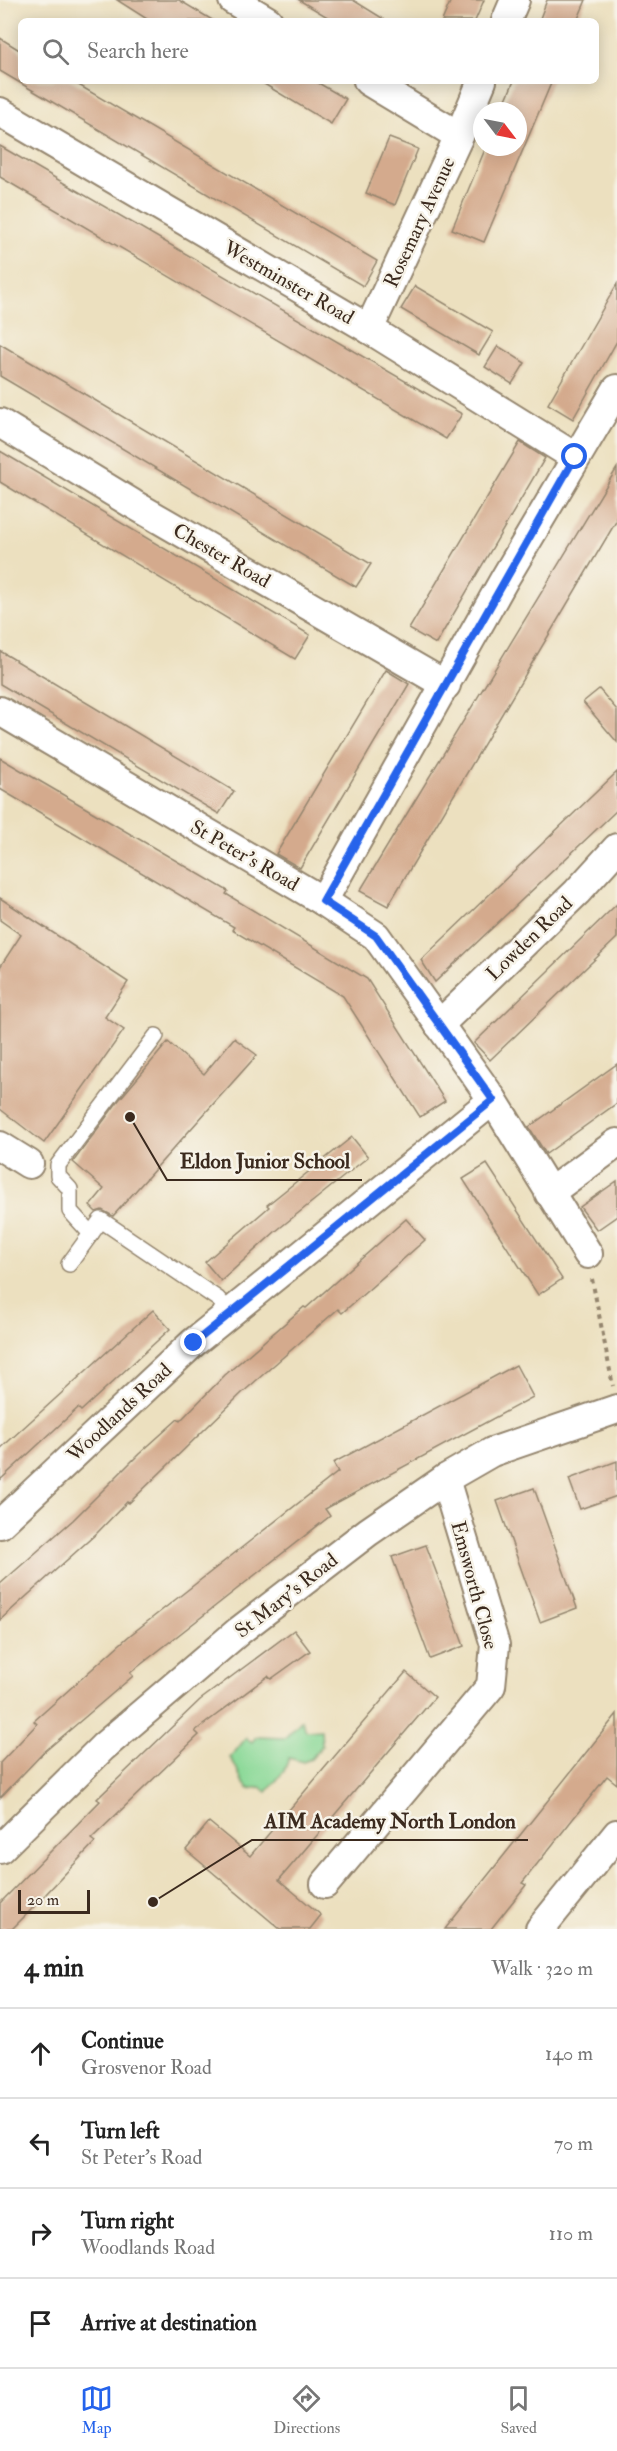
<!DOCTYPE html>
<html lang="en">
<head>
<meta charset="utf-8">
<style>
  :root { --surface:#fff; --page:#f2f2f2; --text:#222; --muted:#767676; --line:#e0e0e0; --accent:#2563eb }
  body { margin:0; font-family:"IM FELL Double Pica",serif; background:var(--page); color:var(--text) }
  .compass { position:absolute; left:473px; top:102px; width:54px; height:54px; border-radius:50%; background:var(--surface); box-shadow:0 3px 15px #0003; rotate:122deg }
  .scale { position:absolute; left:18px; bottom:15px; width:72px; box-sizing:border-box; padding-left:6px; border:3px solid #3b2a1e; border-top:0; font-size:16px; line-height:21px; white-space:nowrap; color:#3b2a1e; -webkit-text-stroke:4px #f7f3e8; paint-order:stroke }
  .stop { position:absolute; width:18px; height:18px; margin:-14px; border:4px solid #2563eb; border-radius:50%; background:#fff }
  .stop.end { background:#2563eb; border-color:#fff; box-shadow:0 2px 6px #0008 }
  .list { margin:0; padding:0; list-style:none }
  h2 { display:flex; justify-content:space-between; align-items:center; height:78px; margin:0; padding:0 24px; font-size:26px }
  h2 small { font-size:20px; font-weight:400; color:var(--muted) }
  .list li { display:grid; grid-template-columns:39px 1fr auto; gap:18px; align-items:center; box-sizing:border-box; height:90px; padding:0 24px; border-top:2px solid var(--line) }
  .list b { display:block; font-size:22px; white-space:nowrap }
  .list p { margin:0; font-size:20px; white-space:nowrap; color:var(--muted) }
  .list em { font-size:20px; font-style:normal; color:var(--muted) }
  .icon { flex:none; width:33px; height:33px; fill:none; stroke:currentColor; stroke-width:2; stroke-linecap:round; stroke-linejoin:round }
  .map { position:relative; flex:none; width:617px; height:1929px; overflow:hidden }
  .search { position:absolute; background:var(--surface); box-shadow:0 3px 15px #0003; left:18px; right:18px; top:18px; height:66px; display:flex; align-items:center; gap:15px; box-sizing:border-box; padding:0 21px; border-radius:9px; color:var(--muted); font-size:22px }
  .sheet { height:438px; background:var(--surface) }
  nav { display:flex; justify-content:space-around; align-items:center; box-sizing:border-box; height:84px; border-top:2px solid var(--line); background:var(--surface); font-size:16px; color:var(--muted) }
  nav a { display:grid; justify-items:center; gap:3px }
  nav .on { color:var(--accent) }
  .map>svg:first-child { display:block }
  .green { fill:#8bd998; stroke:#63825b; stroke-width:1.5 }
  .building { fill:#d4aa8d }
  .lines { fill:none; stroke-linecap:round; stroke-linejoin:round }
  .lane-casing { stroke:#94856e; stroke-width:18 }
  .street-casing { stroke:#94856e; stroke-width:32 }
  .path { stroke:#94856e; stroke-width:4; stroke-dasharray:4.5 4.5; stroke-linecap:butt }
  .lane { stroke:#fff; stroke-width:15 }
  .street { stroke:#fff; stroke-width:28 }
  .route { stroke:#2563eb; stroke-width:8 }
  .labels { text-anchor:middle; stroke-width:5; stroke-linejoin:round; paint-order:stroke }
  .street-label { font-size:20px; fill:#3b2a1e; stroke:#f7f3e8 }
  .leader { fill:none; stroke:#3b2a1e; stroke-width:2 }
  .callout-dot { fill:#3b2a1e; stroke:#f7f3e8; stroke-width:2 }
  .callout-label { font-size:21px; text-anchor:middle; font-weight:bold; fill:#3b2a1e; stroke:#f7f3e8; stroke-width:5; stroke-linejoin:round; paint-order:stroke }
</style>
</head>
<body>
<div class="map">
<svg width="617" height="1929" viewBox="0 0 617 1929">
  <rect width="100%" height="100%" fill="#f7f3e8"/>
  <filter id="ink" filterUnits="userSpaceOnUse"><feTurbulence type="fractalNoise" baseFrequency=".0167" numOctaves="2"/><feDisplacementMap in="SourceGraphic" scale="12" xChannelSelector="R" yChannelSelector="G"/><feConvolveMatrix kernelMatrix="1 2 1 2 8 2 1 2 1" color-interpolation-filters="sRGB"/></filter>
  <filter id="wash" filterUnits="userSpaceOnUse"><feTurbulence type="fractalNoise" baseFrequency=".008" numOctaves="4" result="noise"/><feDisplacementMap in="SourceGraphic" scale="24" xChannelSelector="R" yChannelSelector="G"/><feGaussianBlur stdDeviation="1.35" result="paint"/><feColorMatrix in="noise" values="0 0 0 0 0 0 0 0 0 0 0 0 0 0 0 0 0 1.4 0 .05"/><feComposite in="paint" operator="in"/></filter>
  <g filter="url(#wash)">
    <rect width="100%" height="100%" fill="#ece0bf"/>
    <!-- green -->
    <path class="green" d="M302,1720L306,1731L321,1730L322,1746L311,1759L303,1762L289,1758L284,1771L267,1792L260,1787L249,1789C236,1778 240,1768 230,1758L246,1738L252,1742L256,1737L285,1738Z"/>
    <g id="blocks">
      <!-- building -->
      <g class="building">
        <path d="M117,0H179L214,21H150Z"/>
        <path d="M299,0H353L387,21H334Z"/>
        <path d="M451,0H484L475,21H442Z"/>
        <path d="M547,0H586L577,21H539Z"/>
        <path d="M0,38L21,51V81H72L377,261L363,286L0,71Z"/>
        <path d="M259,81H315L346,99L331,124Z"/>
        <path d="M514,81H552L484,242L452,229L486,147H518V111H501Z"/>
        <path d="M389,138L418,149L395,205L366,193Z"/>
        <path d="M0,146L462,414L446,439L0,177Z"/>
        <path d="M617,284V341L573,419L548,404Z"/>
        <path d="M415,286L493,332L479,355L401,309Z"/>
        <path d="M0,344L371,564L356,587L0,376Z"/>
        <path d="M498,346L525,363L512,384L485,367Z"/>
        <path d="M520,442L545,458L436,644L409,629Z"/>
        <path d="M0,451L310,635L295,659L0,482Z"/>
        <path d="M617,468V520L388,906L360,891Z"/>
        <path d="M0,651L234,791L219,814L0,684Z"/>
        <path d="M386,670L409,684L300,868L276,854Z"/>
        <path d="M599,689L617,710V742L583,702Z"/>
        <path d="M0,758L228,891L226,894L367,979L445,1101L420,1117L343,996L232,930L234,927L0,789Z"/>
        <path d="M617,772V810L435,982L421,960Z"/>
        <path d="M0,898L128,982L105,1017L124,1030L44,1143L0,1109V967L21,935L0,920Z"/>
        <path d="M617,904V938L490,1060L474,1043Z"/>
        <path d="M234,1038L257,1055L113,1216L102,1210L96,1212L90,1206L104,1189L73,1162L119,1100L168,1042L204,1074Z"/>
        <path d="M617,1064V1103L546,1154L529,1127Z"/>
        <path d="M352,1137L368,1157L276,1231L221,1281L205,1262L269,1207L267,1205Z"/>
        <path d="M487,1164L562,1279L538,1295L463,1179Z"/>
        <path d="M617,1181V1216L597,1230L580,1207Z"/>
        <path d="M406,1219L425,1240L342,1313L338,1309L242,1393L129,1503L127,1502L97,1533L0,1620V1584L73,1520L139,1454L178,1419L180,1421L225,1375L304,1307L306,1308Z"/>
        <path d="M153,1310L170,1329L81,1411L78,1408L0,1480V1449Z"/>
        <path d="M516,1365L533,1397L325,1509L330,1516L130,1673L133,1676L43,1753L0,1798V1763L37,1724L34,1721L129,1636L338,1472L333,1463Z"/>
        <path d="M617,1461V1496L580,1509L569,1479Z"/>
        <path d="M534,1488L577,1608L540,1622L497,1501Z"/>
        <path d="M426,1545L464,1646L430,1659L392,1557Z"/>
        <path d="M294,1630L310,1651L271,1679L268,1676L195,1731L199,1735L91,1839L95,1842L28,1913L12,1929H0V1903L100,1801L97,1799L200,1700Z"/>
        <path d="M406,1672L435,1697L279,1880L321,1915L310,1929H280L186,1850L209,1822L250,1856Z"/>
        <path d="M617,1714V1784L607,1776L522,1883L526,1885L491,1929H445Z"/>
      </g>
    </g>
  </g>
  <g filter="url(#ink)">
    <use href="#blocks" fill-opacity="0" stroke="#94856e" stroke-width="1.5"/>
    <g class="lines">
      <defs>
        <g id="lane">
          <path d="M91,1234L70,1211V1189L58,1176V1165L156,1036"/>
          <path d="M69,1264L101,1220L218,1299L231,1313"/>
        </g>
        <g id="street">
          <path d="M233,0L268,21"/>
          <path d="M506,21L515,0"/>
          <path d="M368,81L459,136"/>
          <path d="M0,112L369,329L575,457"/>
          <path d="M369,329L459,136L482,81"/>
          <path d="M0,423L133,504L446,685"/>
          <path d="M0,711L323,901L376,936L493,1100L588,1254"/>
          <path d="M323,901L505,578L617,389"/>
          <path d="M439,1025L577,892L617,848"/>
          <path d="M0,1146L29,1164"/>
          <path d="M549,1193L617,1143"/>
          <path d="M0,1524L193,1343L493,1100"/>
          <path d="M0,1849L103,1747L239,1631L368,1532L445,1479L492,1452L617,1409"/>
          <path d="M325,1884L491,1686L495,1645L445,1479"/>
          <path d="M540,1929L617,1834"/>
        </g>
      </defs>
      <!-- lane casing -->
      <use href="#lane" class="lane-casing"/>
      <!-- street casing -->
      <use href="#street" class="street-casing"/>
      <!-- path -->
      <path class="path" d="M592,1279L613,1386"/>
      <!-- lane -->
      <use href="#lane" class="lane"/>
      <!-- street -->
      <use href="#street" class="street"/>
    </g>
  </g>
  <g class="lines" filter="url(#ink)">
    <!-- route -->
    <path class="route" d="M194,1343L493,1100L376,936L323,901L575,457"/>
  </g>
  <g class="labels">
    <!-- street labels -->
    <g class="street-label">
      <text transform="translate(419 222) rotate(-65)" y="7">Rosemary Avenue</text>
      <text transform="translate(289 282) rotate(30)" y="7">Westminster Road</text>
      <text transform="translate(222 555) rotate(30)" y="7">Chester Road</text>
      <text transform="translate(245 855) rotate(30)" y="7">St Peter's Road</text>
      <text transform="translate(529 938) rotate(-44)" y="7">Lowden Road</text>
      <text transform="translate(119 1412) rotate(-43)" y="7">Woodlands Road</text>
      <text transform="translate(475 1585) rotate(75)" y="7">Emsworth Close</text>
      <text transform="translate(286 1595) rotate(-38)" y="7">St Mary's Road</text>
    </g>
  </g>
  <!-- callouts -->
  <path class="leader" d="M130 1117L167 1180H362M153 1902L252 1840H528"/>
  <g class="callout-dot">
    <circle cx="130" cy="1117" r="6"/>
    <circle cx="153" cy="1902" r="6"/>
  </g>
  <g class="callout-label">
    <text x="265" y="1168">Eldon Junior School</text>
    <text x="390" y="1828">AIM Academy North London</text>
  </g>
</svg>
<svg class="compass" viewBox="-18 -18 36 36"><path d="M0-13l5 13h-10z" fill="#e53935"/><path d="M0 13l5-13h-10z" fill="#767676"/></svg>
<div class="scale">20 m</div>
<div class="stop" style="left:575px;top:457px"></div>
<div class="stop end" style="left:194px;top:1343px"></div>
<div class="search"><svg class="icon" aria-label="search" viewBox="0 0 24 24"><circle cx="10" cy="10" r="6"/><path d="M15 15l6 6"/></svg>Search here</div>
</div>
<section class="sheet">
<h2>4 min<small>Walk · 320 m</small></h2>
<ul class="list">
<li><svg class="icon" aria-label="ahead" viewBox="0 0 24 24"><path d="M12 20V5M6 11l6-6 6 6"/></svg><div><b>Continue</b><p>Grosvenor Road</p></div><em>140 m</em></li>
<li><svg class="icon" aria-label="left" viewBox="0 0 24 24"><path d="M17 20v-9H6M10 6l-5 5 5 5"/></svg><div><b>Turn left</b><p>St Peter's Road</p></div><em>70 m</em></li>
<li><svg class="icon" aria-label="right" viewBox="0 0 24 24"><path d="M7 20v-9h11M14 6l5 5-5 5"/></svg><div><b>Turn right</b><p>Woodlands Road</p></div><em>110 m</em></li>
<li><svg class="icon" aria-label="arrive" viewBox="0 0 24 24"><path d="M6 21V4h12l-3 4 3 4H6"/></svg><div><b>Arrive at destination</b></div></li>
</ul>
</section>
<nav>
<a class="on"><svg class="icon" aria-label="map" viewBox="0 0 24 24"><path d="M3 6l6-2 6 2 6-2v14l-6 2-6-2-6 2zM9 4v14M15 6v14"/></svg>Map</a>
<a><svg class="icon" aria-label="directions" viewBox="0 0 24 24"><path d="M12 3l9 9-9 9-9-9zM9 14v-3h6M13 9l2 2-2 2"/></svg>Directions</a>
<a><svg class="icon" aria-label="saved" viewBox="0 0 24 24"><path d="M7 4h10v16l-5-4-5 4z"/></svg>Saved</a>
</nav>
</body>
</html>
